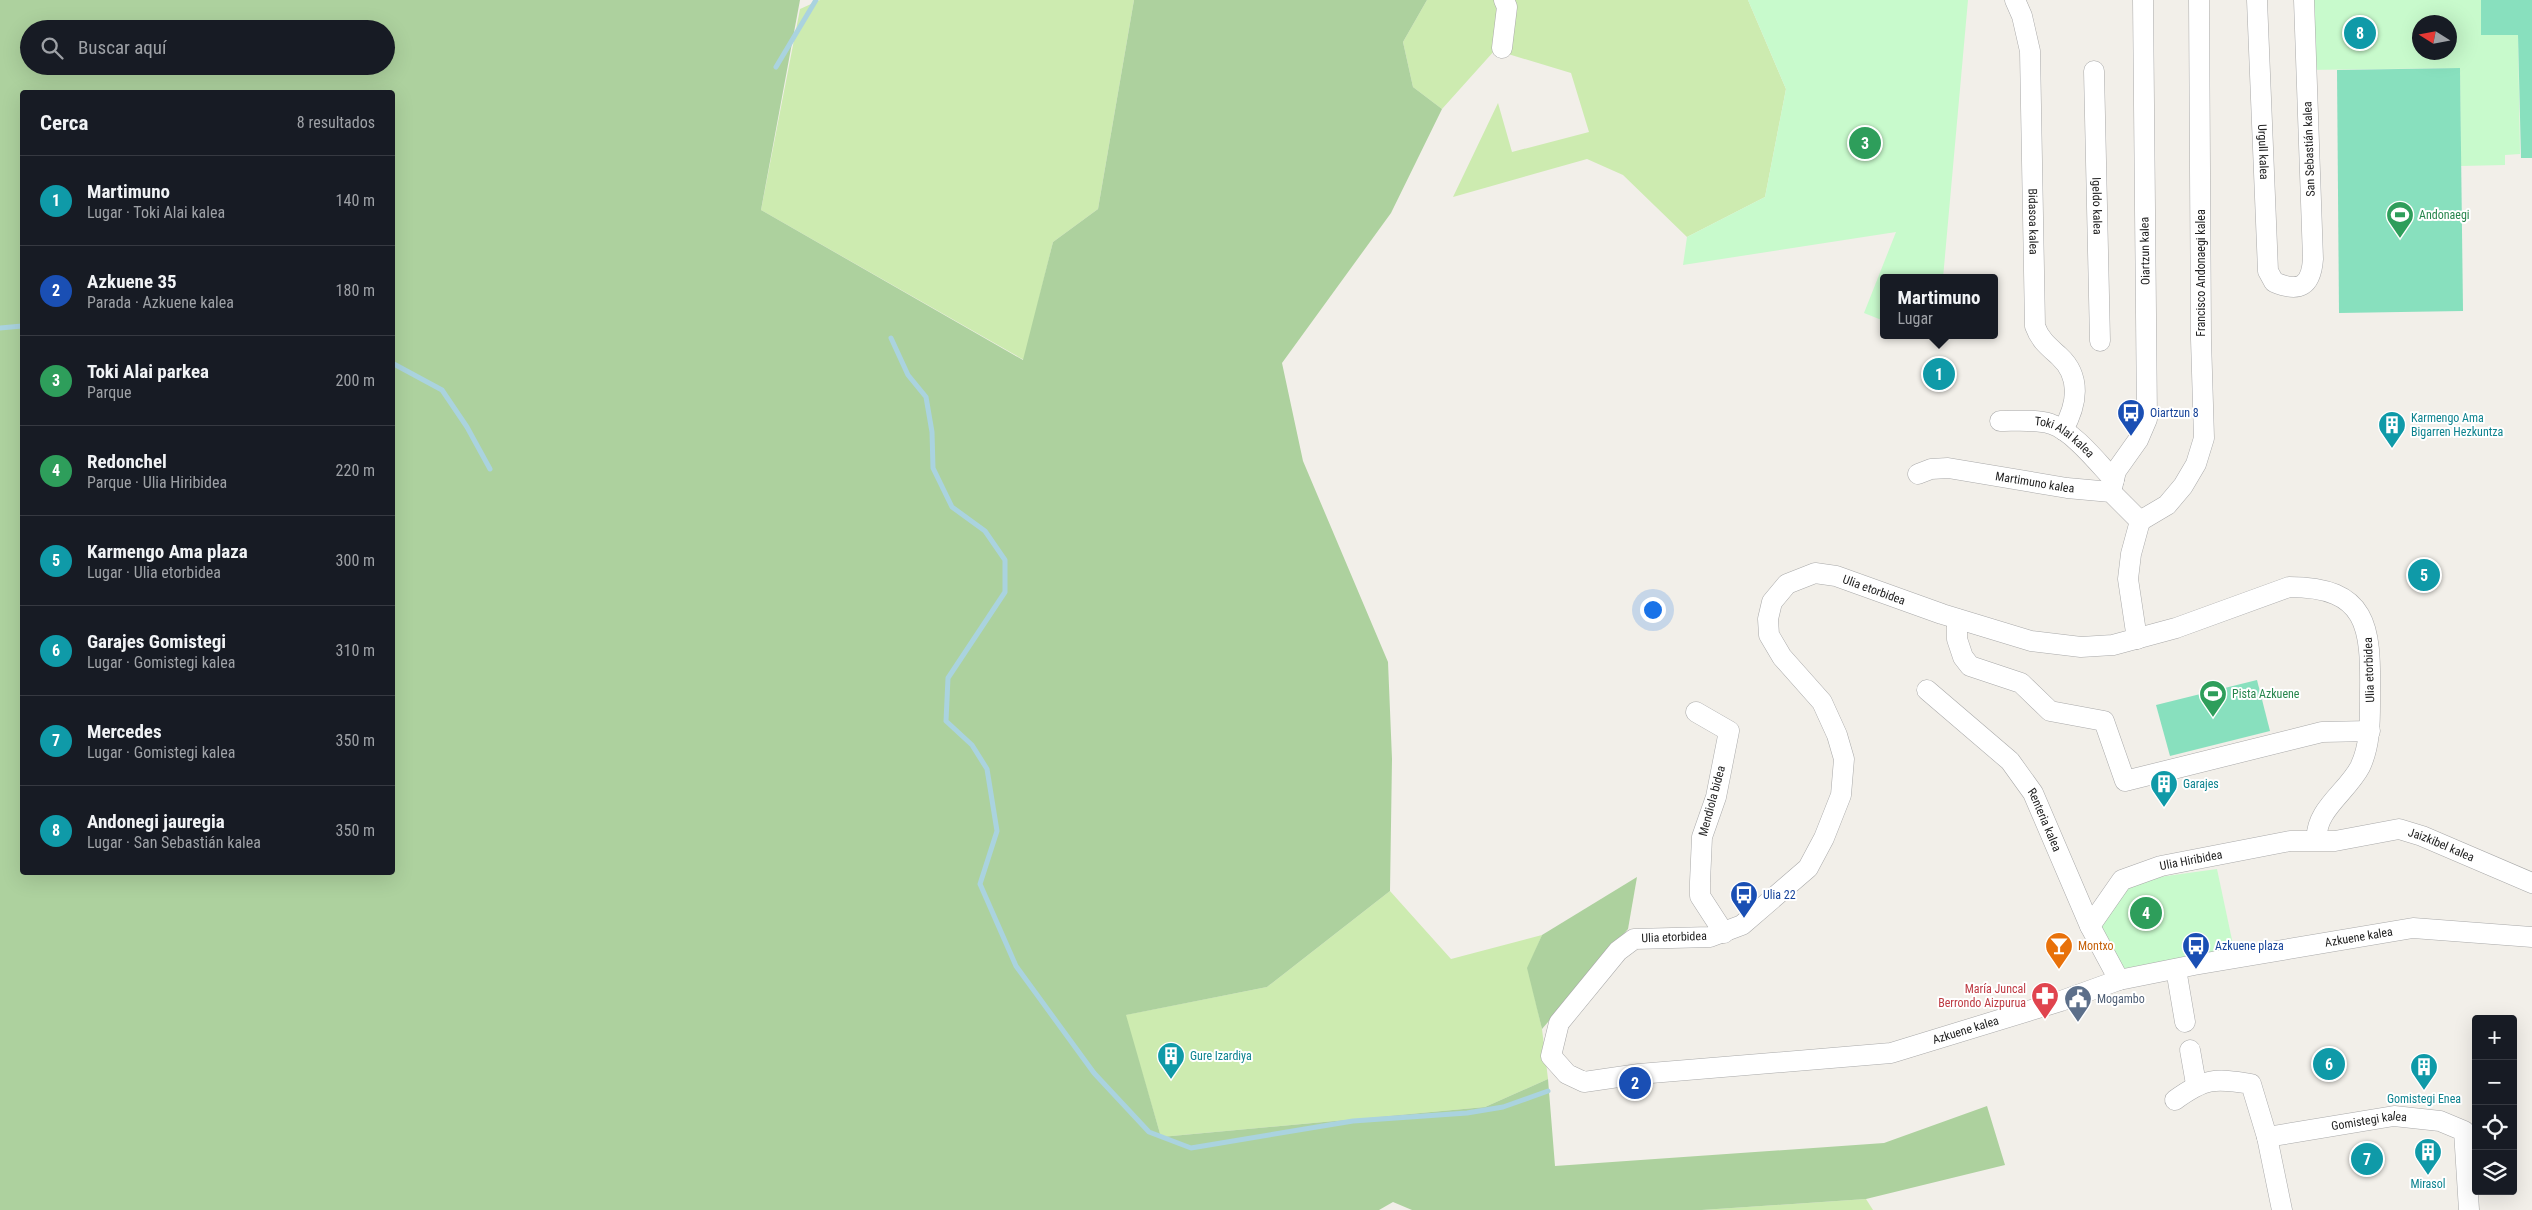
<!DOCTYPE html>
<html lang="es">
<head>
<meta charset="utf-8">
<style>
  :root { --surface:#171b24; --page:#20242c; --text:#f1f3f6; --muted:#9ea1a6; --line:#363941; --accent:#1a73e8 }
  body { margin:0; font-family:"Roboto Condensed",sans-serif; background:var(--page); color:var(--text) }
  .controls { position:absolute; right:15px; bottom:15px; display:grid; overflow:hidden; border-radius:5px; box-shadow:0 5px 20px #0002 }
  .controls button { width:45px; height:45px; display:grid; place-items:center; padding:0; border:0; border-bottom:1px solid var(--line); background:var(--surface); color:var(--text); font:25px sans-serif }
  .compass { position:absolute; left:2412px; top:15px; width:45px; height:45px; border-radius:50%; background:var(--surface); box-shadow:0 5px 20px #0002; rotate:281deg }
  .you { position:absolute; left:1652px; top:609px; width:18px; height:18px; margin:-12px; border:4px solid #fff; border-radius:50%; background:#1a73e8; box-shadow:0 0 0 8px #1a73e833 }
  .badge { display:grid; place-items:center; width:32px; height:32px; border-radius:50%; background:var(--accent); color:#fff; font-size:16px; font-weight:700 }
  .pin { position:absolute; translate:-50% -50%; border:2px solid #fff; box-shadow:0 1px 5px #0006 }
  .popup { position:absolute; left:1880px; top:274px; width:118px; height:65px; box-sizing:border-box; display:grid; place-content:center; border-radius:5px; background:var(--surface); filter:drop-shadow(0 1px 4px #0005); font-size:16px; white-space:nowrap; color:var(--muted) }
  .popup b { font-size:19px; color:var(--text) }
  .popup::after { content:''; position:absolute; left:50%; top:100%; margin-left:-10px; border:10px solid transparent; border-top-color:var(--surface) }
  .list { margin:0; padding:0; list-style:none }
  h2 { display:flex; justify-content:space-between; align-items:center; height:65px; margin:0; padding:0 20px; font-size:21px }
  h2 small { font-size:16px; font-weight:400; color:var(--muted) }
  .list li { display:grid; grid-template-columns:32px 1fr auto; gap:15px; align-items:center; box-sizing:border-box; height:90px; padding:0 20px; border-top:1px solid var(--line) }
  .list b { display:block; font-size:19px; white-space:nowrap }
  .list p { margin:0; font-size:16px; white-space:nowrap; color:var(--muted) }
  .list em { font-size:16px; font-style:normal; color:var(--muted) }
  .icon { flex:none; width:28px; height:28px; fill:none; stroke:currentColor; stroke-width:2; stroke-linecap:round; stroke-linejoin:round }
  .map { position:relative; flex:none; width:2532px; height:1210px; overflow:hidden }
  .search { position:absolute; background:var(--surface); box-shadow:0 5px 20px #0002; left:20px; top:20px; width:375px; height:55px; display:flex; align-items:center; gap:12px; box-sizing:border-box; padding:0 18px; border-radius:28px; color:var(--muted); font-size:19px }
  .panel { position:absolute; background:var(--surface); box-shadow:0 5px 20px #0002; left:20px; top:90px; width:375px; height:785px; border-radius:5px }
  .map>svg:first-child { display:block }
  .grass { fill:#cdebb0 }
  .forest { fill:#add19e; fill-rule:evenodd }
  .park { fill:#c8facc; fill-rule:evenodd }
  .pitch { fill:#88e0be }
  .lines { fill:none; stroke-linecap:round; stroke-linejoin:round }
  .stream { stroke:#aad3df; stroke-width:5 }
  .street-casing { stroke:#a9a9a9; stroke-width:21 }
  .street { stroke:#fff; stroke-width:20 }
  .labels { text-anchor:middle; stroke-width:4; stroke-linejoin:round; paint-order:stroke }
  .street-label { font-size:12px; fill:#222; stroke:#fff }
  .leisure-label { font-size:12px; fill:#27864d; stroke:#fff; text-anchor:start }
  .transit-label { font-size:12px; fill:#164399; stroke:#fff; text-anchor:start }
  .culture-label { font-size:12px; fill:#0d838f; stroke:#fff; text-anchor:start }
  .food-label { font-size:12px; fill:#c56008; stroke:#fff; text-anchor:start }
  .health-label { font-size:12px; fill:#be3a42; stroke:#fff; text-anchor:end }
  .service-label { font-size:12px; fill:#4e5e75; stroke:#fff; text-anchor:start }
</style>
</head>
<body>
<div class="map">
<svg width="2532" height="1210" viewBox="0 0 2532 1210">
  <rect width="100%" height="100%" fill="#f2efe9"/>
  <!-- grass -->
  <g class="grass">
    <path d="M820,0H1134L1098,209L1053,242L1024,360L761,210L800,9Z"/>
    <path d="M1427,0H1748L1786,89L1765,197L1687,237L1623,175L1587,159L1453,197L1498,103L1512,152L1589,132L1571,73L1495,50L1442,109L1413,87L1403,42Z"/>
    <path d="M1390,891L1451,959L1542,935L1528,968L1542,1029L1548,1079L1485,1107L1161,1137L1125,1015L1267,987Z"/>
    <path d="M1866,1199L1873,1210H1702Z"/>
  </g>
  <!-- forest -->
  <g class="forest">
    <path d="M0,0H800L761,210L1023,360L1053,242L1098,209L1134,0H1427L1403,42L1413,87L1442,109L1391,213L1282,363L1303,461L1388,662L1392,759L1390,891L1267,987L1126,1015L1161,1137L1485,1107L1548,1079L1555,1166L1884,1143L1987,1106L2005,1165L1866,1199L1702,1210H1412L1393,1202L1379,1210H0ZM29,29H386V66H29ZM392,92V872H22V92Z"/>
    <path d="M1637,877L1628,929L1542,1029L1527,968L1542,935Z"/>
  </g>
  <!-- park -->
  <g class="park">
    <path d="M1748,0H1968L1943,278H1884V321L1864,313L1896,232L1683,265L1687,237L1765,197L1786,89Z"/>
    <path d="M2312,0H2481V34L2518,35L2520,154L2505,155V165L2461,166L2460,68L2306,70ZM2420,22H2450V52H2420Z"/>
    <path d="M2217,869L2235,954L2122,975L2095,926L2124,888L2152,878Z"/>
  </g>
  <!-- pitch -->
  <g class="pitch">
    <path d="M2481,0H2532V158H2521L2518,35H2481Z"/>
    <path d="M2460,68L2463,311L2339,313L2337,70Z"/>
    <path d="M2257,680L2270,731L2170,756L2156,705Z"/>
  </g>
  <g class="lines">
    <!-- stream -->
    <g class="stream">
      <path d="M776,67L816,0"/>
      <path d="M0,328L22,326"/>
      <path d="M891,338L908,375L926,397L932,432L933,468L952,507L985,531L1005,560V592L948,678L946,721L972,745L987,769L997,831L980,884L1016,966L1094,1073L1149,1132L1191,1148L1353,1121L1467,1113L1503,1107L1548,1091"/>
      <path d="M392,363L442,390L467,427L490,469"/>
    </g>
    <defs>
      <g id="street">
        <path id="s1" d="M2015,0L2022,16L2030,51L2035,326C2040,340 2048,346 2059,356C2082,377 2077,405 2063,430"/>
        <path id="s2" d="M2257,0L2268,271L2274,282C2300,293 2311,286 2313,259L2304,0"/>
        <path d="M1502,48L1507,7L1504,0"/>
        <path id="s3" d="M2094,71L2100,341"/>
        <path id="s4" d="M2000,421C2016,421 2036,419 2051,424C2072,430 2099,464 2114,480"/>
        <path id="s5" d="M1918,474L1931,469L1948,468L2067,488L2111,492L2140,521"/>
        <path d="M2111,492L2116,471L2138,440L2147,419L2143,0"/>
        <path d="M2140,521L2167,505L2183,486L2196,464L2204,438L2201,339L2199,0"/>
        <path d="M1957,619V639L1963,657L1970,666L2021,683L2050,711L2104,721L2125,781L2322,732L2370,731"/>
        <path d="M2137,639L2128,579L2131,554L2140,521"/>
        <path id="s6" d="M1927,690L2010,761L2033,793L2090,926L2119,980"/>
        <path d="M1696,712L1729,731L1716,797L1702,837L1700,882V896L1724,933"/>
        <path id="s7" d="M2317,840C2314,811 2347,792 2360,767C2371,744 2370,718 2370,693C2371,627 2368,587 2289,587L2176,628L2113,645L2081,647L2031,641L1942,614L1836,576L1815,573L1787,584L1772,602L1768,619L1769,635L1782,657L1822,702L1837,735L1844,759L1841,795L1824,838L1808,868L1742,925L1710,937L1634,939L1618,951L1559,1023L1551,1056L1567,1074L1584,1082L1639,1074L1891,1053L2061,1001L2119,980L2194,965L2413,928L2532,937"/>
        <path id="s8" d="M2090,926L2122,880L2161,866L2290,841H2335L2399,829L2422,836L2532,883"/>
        <path d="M2176,969L2185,1022"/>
        <path d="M2190,1050L2196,1084"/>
        <path d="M2175,1100C2205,1078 2215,1078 2251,1084L2267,1137"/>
        <path id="s9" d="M2282,1210L2267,1137L2394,1116L2440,1121L2464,1131L2469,1210"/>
      </g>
    </defs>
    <!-- street casing -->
    <use href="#street" class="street-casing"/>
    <!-- street -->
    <use href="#street" class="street"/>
  </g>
  <!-- icons -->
  <defs>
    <symbol id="stadium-pin" viewBox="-11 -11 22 30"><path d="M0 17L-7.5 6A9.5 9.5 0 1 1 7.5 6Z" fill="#2e9e5b" stroke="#fff"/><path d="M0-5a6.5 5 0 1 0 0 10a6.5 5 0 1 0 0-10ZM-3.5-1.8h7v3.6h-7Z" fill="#fff"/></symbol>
    <symbol id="bus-pin" viewBox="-11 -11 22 30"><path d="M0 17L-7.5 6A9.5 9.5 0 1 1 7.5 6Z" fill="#1a4fb4" stroke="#fff"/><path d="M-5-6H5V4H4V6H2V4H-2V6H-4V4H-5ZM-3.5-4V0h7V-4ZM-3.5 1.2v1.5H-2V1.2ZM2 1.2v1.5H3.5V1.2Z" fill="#fff"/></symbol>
    <symbol id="building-pin" viewBox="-11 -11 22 30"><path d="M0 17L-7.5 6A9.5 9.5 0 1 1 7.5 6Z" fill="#0f9aa8" stroke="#fff"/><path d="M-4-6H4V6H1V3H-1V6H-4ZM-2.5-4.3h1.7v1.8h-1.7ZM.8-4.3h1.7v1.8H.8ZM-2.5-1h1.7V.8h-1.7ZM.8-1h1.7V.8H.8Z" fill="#fff"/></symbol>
    <symbol id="bar-pin" viewBox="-11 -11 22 30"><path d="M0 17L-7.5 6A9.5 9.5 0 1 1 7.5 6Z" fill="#e8710a" stroke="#fff"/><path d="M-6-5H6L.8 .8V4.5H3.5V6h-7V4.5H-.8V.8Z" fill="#fff"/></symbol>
    <symbol id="pharmacy-pin" viewBox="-11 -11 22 30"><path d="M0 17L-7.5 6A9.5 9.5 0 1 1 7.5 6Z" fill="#e0444e" stroke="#fff"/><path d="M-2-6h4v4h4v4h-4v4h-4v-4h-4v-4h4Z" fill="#fff"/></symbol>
    <symbol id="civic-pin" viewBox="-11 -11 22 30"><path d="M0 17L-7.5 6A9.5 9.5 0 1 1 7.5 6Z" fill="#5c6f8a" stroke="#fff"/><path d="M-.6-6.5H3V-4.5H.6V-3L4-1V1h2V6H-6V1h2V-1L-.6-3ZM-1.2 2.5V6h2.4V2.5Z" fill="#fff"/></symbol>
  </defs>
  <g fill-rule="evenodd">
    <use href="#stadium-pin" x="2384" y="199" width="32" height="43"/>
    <use href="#bus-pin" x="2115" y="397" width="32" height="43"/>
    <use href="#building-pin" x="2376" y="409" width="32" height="43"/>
    <use href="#stadium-pin" x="2197" y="678" width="32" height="43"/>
    <use href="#building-pin" x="2148" y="768" width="32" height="43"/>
    <use href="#bus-pin" x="1728" y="879" width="32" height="43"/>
    <use href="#bar-pin" x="2043" y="930" width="32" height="43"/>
    <use href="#bus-pin" x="2180" y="930" width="32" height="43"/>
    <use href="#pharmacy-pin" x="2029" y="980" width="32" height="43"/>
    <use href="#civic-pin" x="2062" y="983" width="32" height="43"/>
    <use href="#building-pin" x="1155" y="1040" width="32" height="43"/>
    <use href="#building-pin" x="2408" y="1051" width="32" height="43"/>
    <use href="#building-pin" x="2412" y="1136" width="32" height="43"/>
  </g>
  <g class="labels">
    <!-- street labels -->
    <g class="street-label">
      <text transform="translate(2309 149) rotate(-92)" y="4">San Sebastián kalea</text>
      <text dy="4" stroke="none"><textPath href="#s2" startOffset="152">Urgull kalea</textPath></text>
      <text dy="4" stroke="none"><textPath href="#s3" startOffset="135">Igeldo kalea</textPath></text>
      <text dy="4" stroke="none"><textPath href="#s1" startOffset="224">Bidasoa kalea</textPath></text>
      <text transform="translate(2145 251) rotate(-91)" y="4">Oiartzun kalea</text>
      <text transform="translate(2201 273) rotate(-90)" y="4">Francisco Andonaegi kalea</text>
      <text dy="4" stroke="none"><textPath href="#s4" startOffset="69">Toki Alai kalea</textPath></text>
      <text dy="4" stroke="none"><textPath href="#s5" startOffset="119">Martimuno kalea</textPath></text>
      <text transform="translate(1874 590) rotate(20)" y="4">Ulia etorbidea</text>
      <text transform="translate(2369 670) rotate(-92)" y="4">Ulia etorbidea</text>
      <text transform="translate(1712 801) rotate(-75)" y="4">Mendiola bidea</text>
      <text dy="4" stroke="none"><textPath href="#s6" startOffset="178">Renteria kalea</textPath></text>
      <text dy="4" stroke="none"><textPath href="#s8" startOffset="384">Jaizkibel kalea</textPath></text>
      <text dy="4" stroke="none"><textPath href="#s8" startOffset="128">Ulia Hiribidea</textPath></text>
      <text transform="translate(1674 937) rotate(-2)" y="4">Ulia etorbidea</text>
      <text dy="4" stroke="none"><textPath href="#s7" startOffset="2345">Azkuene kalea</textPath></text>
      <text dy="4" stroke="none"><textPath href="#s7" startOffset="1940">Azkuene kalea</textPath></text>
      <text dy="4" stroke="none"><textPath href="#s9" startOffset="178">Gomistegi kalea</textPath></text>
    </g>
    <!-- leisure labels -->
    <g class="leisure-label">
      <text x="2419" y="219">Andonaegi</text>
      <text x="2232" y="698">Pista Azkuene</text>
    </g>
    <!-- transit labels -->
    <g class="transit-label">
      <text x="2150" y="417">Oiartzun 8</text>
      <text x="1763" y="899">Ulia 22</text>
      <text x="2215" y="950">Azkuene plaza</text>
    </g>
    <!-- culture labels -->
    <g class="culture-label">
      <text x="2411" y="422">Karmengo Ama<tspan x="2411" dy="14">Bigarren Hezkuntza</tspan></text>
      <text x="2183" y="788">Garajes</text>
      <text x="1190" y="1060">Gure Izardiya</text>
      <text x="2424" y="1103" text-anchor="middle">Gomistegi Enea</text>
      <text x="2428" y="1188" text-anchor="middle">Mirasol</text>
    </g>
    <!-- food labels -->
    <g class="food-label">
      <text x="2078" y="950">Montxo</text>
    </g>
    <!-- health labels -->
    <g class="health-label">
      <text x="2026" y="993">María Juncal<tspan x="2026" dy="14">Berrondo Aizpurua</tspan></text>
    </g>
    <!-- service labels -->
    <g class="service-label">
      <text x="2097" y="1003">Mogambo</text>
    </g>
  </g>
</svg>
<div class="controls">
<button>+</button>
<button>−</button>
<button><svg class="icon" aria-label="locate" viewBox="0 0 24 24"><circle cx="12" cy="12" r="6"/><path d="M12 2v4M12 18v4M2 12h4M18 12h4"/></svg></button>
<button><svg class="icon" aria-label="layers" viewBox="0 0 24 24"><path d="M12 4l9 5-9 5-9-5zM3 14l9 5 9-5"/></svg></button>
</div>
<svg class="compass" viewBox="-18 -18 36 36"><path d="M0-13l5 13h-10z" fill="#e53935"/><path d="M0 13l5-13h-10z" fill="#9ea1a6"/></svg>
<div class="you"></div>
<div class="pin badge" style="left:1939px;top:374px;background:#0f9aa8">1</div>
<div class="popup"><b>Martimuno</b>Lugar</div>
<div class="pin badge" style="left:1635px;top:1083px;background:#1a4fb4">2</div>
<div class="pin badge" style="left:1865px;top:143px;background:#2e9e5b">3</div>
<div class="pin badge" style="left:2146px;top:913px;background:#2e9e5b">4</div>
<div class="pin badge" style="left:2424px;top:575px;background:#0f9aa8">5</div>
<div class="pin badge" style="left:2329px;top:1064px;background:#0f9aa8">6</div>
<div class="pin badge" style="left:2367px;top:1159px;background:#0f9aa8">7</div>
<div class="pin badge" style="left:2360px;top:33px;background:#0f9aa8">8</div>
<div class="search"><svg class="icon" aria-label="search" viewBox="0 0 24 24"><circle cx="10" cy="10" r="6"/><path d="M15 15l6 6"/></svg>Buscar aquí</div>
<section class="panel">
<h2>Cerca<small>8 resultados</small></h2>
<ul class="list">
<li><span class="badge" style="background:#0f9aa8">1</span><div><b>Martimuno</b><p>Lugar · Toki Alai kalea</p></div><em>140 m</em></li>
<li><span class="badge" style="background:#1a4fb4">2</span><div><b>Azkuene 35</b><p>Parada · Azkuene kalea</p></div><em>180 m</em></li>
<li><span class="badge" style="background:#2e9e5b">3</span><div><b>Toki Alai parkea</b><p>Parque</p></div><em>200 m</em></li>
<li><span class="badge" style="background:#2e9e5b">4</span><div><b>Redonchel</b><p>Parque · Ulia Hiribidea</p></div><em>220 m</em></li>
<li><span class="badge" style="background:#0f9aa8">5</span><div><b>Karmengo Ama plaza</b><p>Lugar · Ulia etorbidea</p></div><em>300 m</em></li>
<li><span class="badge" style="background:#0f9aa8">6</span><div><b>Garajes Gomistegi</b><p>Lugar · Gomistegi kalea</p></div><em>310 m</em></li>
<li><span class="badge" style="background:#0f9aa8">7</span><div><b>Mercedes</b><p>Lugar · Gomistegi kalea</p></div><em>350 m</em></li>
<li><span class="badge" style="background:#0f9aa8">8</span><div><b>Andonegi jauregia</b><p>Lugar · San Sebastián kalea</p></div><em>350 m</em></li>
</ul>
</section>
</div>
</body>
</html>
